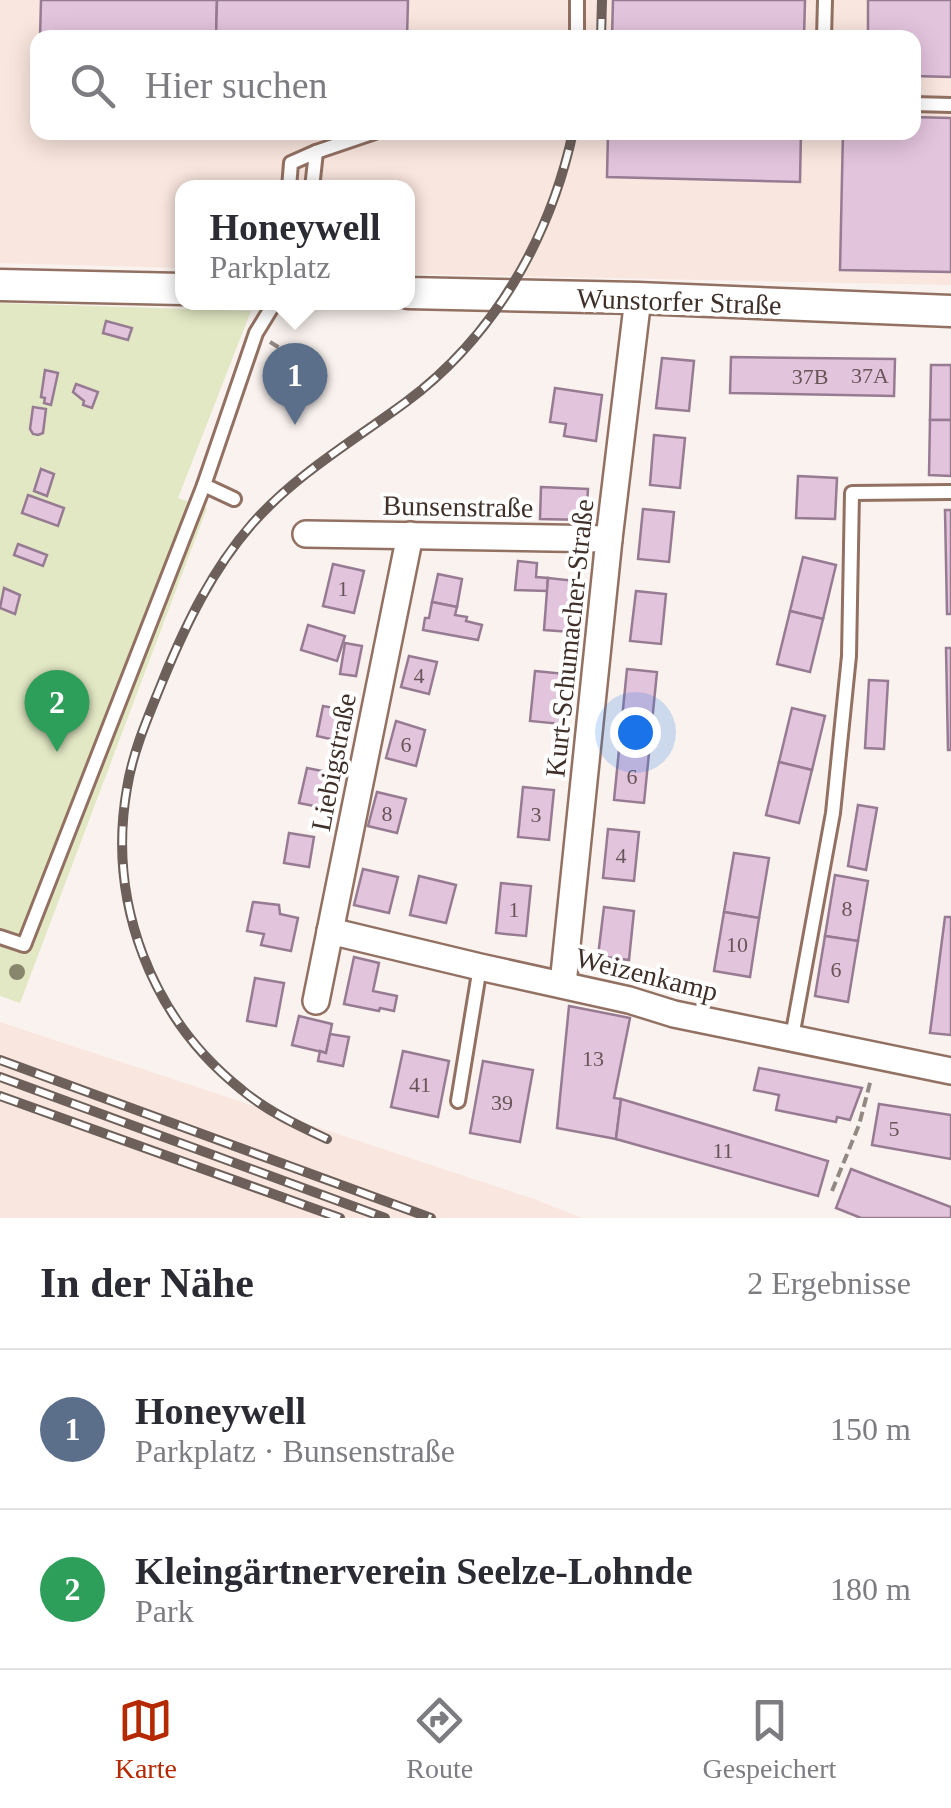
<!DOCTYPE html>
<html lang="de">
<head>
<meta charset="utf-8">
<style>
  :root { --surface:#fff; --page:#f7f7f7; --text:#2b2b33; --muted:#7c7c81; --line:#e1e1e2; --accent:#b42900 }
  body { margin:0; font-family:"Times New Roman",serif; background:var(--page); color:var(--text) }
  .you { position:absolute; left:635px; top:732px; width:35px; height:35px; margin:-25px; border:8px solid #fff; border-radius:50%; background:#1a73e8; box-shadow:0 0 0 15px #1a73e833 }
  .badge { display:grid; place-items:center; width:65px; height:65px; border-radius:50%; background:var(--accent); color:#fff; font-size:32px; font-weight:700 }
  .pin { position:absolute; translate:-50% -82px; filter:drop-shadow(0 2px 5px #0008) }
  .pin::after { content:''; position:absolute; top:52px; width:35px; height:30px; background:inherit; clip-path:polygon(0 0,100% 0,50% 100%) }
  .popup { position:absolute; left:175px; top:180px; width:240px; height:130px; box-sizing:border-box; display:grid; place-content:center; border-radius:20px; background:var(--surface); filter:drop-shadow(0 2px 8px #0005); font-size:32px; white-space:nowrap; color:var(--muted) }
  .popup b { font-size:38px; color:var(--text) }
  .popup::after { content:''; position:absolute; left:50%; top:100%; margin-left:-20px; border:20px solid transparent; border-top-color:var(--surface) }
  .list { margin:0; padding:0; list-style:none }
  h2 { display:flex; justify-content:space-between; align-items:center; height:130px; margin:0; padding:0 40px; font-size:42px }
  h2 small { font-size:32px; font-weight:400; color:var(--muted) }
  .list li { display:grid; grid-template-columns:65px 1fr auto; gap:30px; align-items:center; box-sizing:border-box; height:160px; padding:0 40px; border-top:2px solid var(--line) }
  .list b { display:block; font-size:38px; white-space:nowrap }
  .list p { margin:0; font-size:32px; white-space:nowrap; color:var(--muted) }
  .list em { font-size:32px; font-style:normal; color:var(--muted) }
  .icon { flex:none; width:55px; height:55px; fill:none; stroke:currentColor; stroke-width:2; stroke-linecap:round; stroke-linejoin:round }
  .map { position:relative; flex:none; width:951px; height:1218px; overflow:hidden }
  .search { position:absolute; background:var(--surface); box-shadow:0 5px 25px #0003; left:30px; right:30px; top:30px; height:110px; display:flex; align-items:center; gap:25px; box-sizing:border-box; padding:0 35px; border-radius:20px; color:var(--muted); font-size:38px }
  .sheet { height:450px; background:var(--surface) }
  nav { display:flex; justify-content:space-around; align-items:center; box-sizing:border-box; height:140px; border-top:2px solid var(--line); background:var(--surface); font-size:28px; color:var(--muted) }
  nav a { display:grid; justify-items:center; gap:5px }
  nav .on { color:var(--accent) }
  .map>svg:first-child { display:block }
  .built { fill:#f9e6de; fill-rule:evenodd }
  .green { fill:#e2e8c4 }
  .building { fill:#e3c4dd; stroke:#977b92; stroke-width:2.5 }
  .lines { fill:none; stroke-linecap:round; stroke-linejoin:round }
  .service-casing { stroke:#927062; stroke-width:18 }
  .minor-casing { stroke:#927062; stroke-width:30 }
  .tertiary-casing { stroke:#927062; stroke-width:35 }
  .path { stroke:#948883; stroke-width:4; stroke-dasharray:10 5; stroke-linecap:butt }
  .service { stroke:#fff; stroke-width:12 }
  .minor { stroke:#fff; stroke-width:25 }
  .tertiary { stroke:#fff; stroke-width:30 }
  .rail-casing { stroke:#6d605b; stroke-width:10 }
  .rail { stroke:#fff; stroke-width:6; stroke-dasharray:19; stroke-linecap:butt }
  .tree { fill:#88876d }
  .labels { text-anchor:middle; stroke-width:8; stroke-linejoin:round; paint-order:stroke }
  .number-label { font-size:22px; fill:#685557 }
  .street-label { font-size:28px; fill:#3f302a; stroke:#fff }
</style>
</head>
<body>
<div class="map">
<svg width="951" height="1218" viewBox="0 0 951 1218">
  <rect width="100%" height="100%" fill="#f9f2ee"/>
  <!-- built -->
  <g class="built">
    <path d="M0,0H951V285L408,274V188H182V268L0,263ZM38,38H914V132H38Z"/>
    <path d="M0,1022L534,1199L582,1218H0Z"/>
  </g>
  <!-- green -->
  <path class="green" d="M0,303L251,311L178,498L207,508L20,1003L0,996Z"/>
  <!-- building -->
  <g class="building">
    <path d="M41,0H217L216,38H40Z"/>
    <path d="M217,0H408L407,38H216Z"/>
    <path d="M613,0H805L804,38H612Z"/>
    <path d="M868,0H951V77L914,76V38H868Z"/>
    <path d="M914,117L951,118V272L840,270L843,132H914Z"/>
    <path d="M608,132H801L800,182L607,177Z"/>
    <path d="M106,321L132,328L128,340L103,333Z"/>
    <path d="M731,357L895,359L894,396L730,393Z"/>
    <path d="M662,358L694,361L689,411L656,408Z"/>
    <path d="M931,365H951V420H930Z"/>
    <path d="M45,370L58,373L51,405L44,403L45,398L41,397Z"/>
    <path d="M76,384L98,392L92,408L83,405L84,401L73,392Z"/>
    <path d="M555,388L602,395L596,441L564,436L566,424L550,422Z"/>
    <path d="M33,407L46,409L43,433L38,435L33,434L30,429Z"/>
    <path d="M930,420H951V476L929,475Z"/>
    <path d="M654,435L685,438L680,488L650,485Z"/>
    <path d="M41,469L54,474L47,496L34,491Z"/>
    <path d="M798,476L837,478L835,519L796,518Z"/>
    <path d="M541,487L588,489L586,520L540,519Z"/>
    <path d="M28,495L64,508L58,526L22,513Z"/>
    <path d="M643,509L674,512L669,562L638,559Z"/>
    <path d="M945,510H951V614H947Z"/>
    <path d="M18,544L47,555L43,566L14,555Z"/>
    <path d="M803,557L836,565L823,619L790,611Z"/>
    <path d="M518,561L537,563L536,577L548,578L547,591L515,590Z"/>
    <path d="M333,564L364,571L354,613L323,606Z"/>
    <path d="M438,574L462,579L457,607L432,602Z"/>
    <path d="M548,578L576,581L571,632L544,630Z"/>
    <path d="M4,588L20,595L15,614L0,608Z"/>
    <path d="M636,591L666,594L661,644L630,641Z"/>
    <path d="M432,602L457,607L455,615L467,617L466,621L482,625L478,640L423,630L425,618H429Z"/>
    <path d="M790,611L823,619L810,672L777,664Z"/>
    <path d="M308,625L345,636L337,661L301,650Z"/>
    <path d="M345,643L362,646L356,676L340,674Z"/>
    <path d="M946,648H951V750H948Z"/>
    <path d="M409,656L437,662L429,694L401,687Z"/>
    <path d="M627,669L657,672L652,722L622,719Z"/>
    <path d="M535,671L566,674L561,724L530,721Z"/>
    <path d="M869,680L888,681L884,749L865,748Z"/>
    <path d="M323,706L350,711L344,742L317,736Z"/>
    <path d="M792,708L825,716L812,770L779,762Z"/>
    <path d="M396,721L425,730L416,766L386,758Z"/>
    <path d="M619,750L649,753L644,803L614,800Z"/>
    <path d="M779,762L812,770L799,823L766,815Z"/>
    <path d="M307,768L337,774L329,809L299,803Z"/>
    <path d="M523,787L554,790L549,840L518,837Z"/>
    <path d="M377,792L406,799L397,833L368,826Z"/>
    <path d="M858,805L877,808L866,870L848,866Z"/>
    <path d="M608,829L639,832L634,881L603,878Z"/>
    <path d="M289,833L314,837L309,867L284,863Z"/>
    <path d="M734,853L769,858L759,918L724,912Z"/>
    <path d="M363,869L398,877L389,913L354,905Z"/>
    <path d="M835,875L868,881L858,941L825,936Z"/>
    <path d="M419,876L456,885L446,923L410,915Z"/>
    <path d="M501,883L531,886L526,936L496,933Z"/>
    <path d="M253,902L279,905L280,914L298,918L291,951L261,945L264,934L247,931Z"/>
    <path d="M604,907L634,911L629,960L598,956Z"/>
    <path d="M724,912L759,918L750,977L714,971Z"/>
    <path d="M945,917H951V1035L930,1033Z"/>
    <path d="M825,936L858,941L848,1002L815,996Z"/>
    <path d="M354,957L379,963L373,991L397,996L394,1011L380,1008L379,1011L344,1004Z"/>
    <path d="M255,978L284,983L276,1026L247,1021Z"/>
    <path d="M569,1006L630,1018L614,1098L621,1099L616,1139L557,1128Z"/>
    <path d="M299,1016L332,1024L326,1053L292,1045Z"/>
    <path d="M330,1034L349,1037L343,1066L318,1061L320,1051L326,1053Z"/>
    <path d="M403,1051L449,1061L438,1117L391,1107Z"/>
    <path d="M483,1061L533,1070L520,1142L470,1133Z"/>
    <path d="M759,1068L862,1088L850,1120L837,1117L836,1122L776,1110L779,1095L754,1090Z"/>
    <path d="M621,1099L828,1161L818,1196L616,1139Z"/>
    <path d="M879,1104L951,1115V1159L872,1145Z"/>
    <path d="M851,1169L951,1207V1218H861L836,1208Z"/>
  </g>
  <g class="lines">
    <defs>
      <g id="service">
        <path d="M577,38V0"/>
        <path d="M824,38L825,0"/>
        <path d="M914,104L951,105"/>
        <path d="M289,188L291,163L316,152L375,132"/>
        <path d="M312,188L316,152"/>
        <path d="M234,499L204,485L256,333L275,302"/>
        <path d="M0,937L24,945L204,485"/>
        <path d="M792,1037L833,813L849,656L852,493L951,492"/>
        <path d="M458,1101L480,967"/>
      </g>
      <g id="minor">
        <path d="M306,534L609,539"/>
        <path d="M330,931L480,967L629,1000L674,1014L951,1071"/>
        <path d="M563,984L609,539L638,298"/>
        <path d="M316,1001L410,535"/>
      </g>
      <g id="tertiary">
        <path d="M0,285L182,289"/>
        <path d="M408,293L638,298L951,311"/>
      </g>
    </defs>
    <!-- service casing -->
    <use href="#service" class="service-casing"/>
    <!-- minor casing -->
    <use href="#minor" class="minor-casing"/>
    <!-- tertiary casing -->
    <use href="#tertiary" class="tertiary-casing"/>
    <!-- path -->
    <g class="path">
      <path d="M270,342L283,350"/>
      <path d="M832,1191L859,1125L871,1079"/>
    </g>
    <!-- service -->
    <use href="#service" class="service"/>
    <!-- minor -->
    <use href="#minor" class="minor"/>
    <!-- tertiary -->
    <use href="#tertiary" class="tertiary"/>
    <defs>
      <g id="rail">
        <path d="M601,38L602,0"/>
        <path d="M0,1060L431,1218"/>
        <path d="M0,1077L385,1218"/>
        <path d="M0,1096L340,1218"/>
        <path d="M327,1139C297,1125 267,1111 242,1090C151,1018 107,902 127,788C133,750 149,715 163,680C186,624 212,570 252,524C295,475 353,441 406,402C494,337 550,238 573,132"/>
      </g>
    </defs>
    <!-- rail casing -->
    <use href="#rail" class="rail-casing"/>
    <!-- rail -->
    <use href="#rail" class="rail"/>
  </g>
  <!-- trees -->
  <circle class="tree" cx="17" cy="972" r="8"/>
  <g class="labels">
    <!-- number labels -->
    <g class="number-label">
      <text x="870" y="383">37A</text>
      <text x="810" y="384">37B</text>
      <text x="343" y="596">1</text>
      <text x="419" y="683">4</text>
      <text x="406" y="752">6</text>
      <text x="632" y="784">6</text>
      <text x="387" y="821">8</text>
      <text x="536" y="822">3</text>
      <text x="621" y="863">4</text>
      <text x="847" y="916">8</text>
      <text x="514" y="917">1</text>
      <text x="737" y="952">10</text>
      <text x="836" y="977">6</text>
      <text x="593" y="1066">13</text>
      <text x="420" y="1092">41</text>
      <text x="502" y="1110">39</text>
      <text x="894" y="1136">5</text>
      <text x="723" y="1158">11</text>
    </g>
    <!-- street labels -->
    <g class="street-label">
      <text transform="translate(679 301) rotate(2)" y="10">Wunstorfer Straße</text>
      <text transform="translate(458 506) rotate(1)" y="10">Bunsenstraße</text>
      <text transform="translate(569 638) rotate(-84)" y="10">Kurt-Schumacher-Straße</text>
      <text transform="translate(333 762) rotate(-79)" y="10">Liebigstraße</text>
      <text transform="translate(647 974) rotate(14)" y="10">Weizenkamp</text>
    </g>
  </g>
</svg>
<div class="you"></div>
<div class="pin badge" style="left:295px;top:425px;background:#5c6f8a">1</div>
<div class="popup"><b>Honeywell</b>Parkplatz</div>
<div class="pin badge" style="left:57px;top:752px;background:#2e9e5b">2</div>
<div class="search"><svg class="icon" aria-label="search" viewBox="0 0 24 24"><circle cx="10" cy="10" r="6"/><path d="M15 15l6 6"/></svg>Hier suchen</div>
</div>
<section class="sheet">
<h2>In der Nähe<small>2 Ergebnisse</small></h2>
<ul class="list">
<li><span class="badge" style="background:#5c6f8a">1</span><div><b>Honeywell</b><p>Parkplatz · Bunsenstraße</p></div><em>150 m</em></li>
<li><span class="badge" style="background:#2e9e5b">2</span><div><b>Kleingärtnerverein Seelze-Lohnde</b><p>Park</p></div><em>180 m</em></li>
</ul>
</section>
<nav>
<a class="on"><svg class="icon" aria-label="map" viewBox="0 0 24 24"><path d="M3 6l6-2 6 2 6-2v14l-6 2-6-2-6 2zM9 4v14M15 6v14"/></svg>Karte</a>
<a><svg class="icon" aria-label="directions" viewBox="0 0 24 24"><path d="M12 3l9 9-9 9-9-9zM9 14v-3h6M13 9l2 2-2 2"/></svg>Route</a>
<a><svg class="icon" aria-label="saved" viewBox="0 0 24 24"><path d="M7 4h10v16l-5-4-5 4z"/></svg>Gespeichert</a>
</nav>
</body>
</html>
